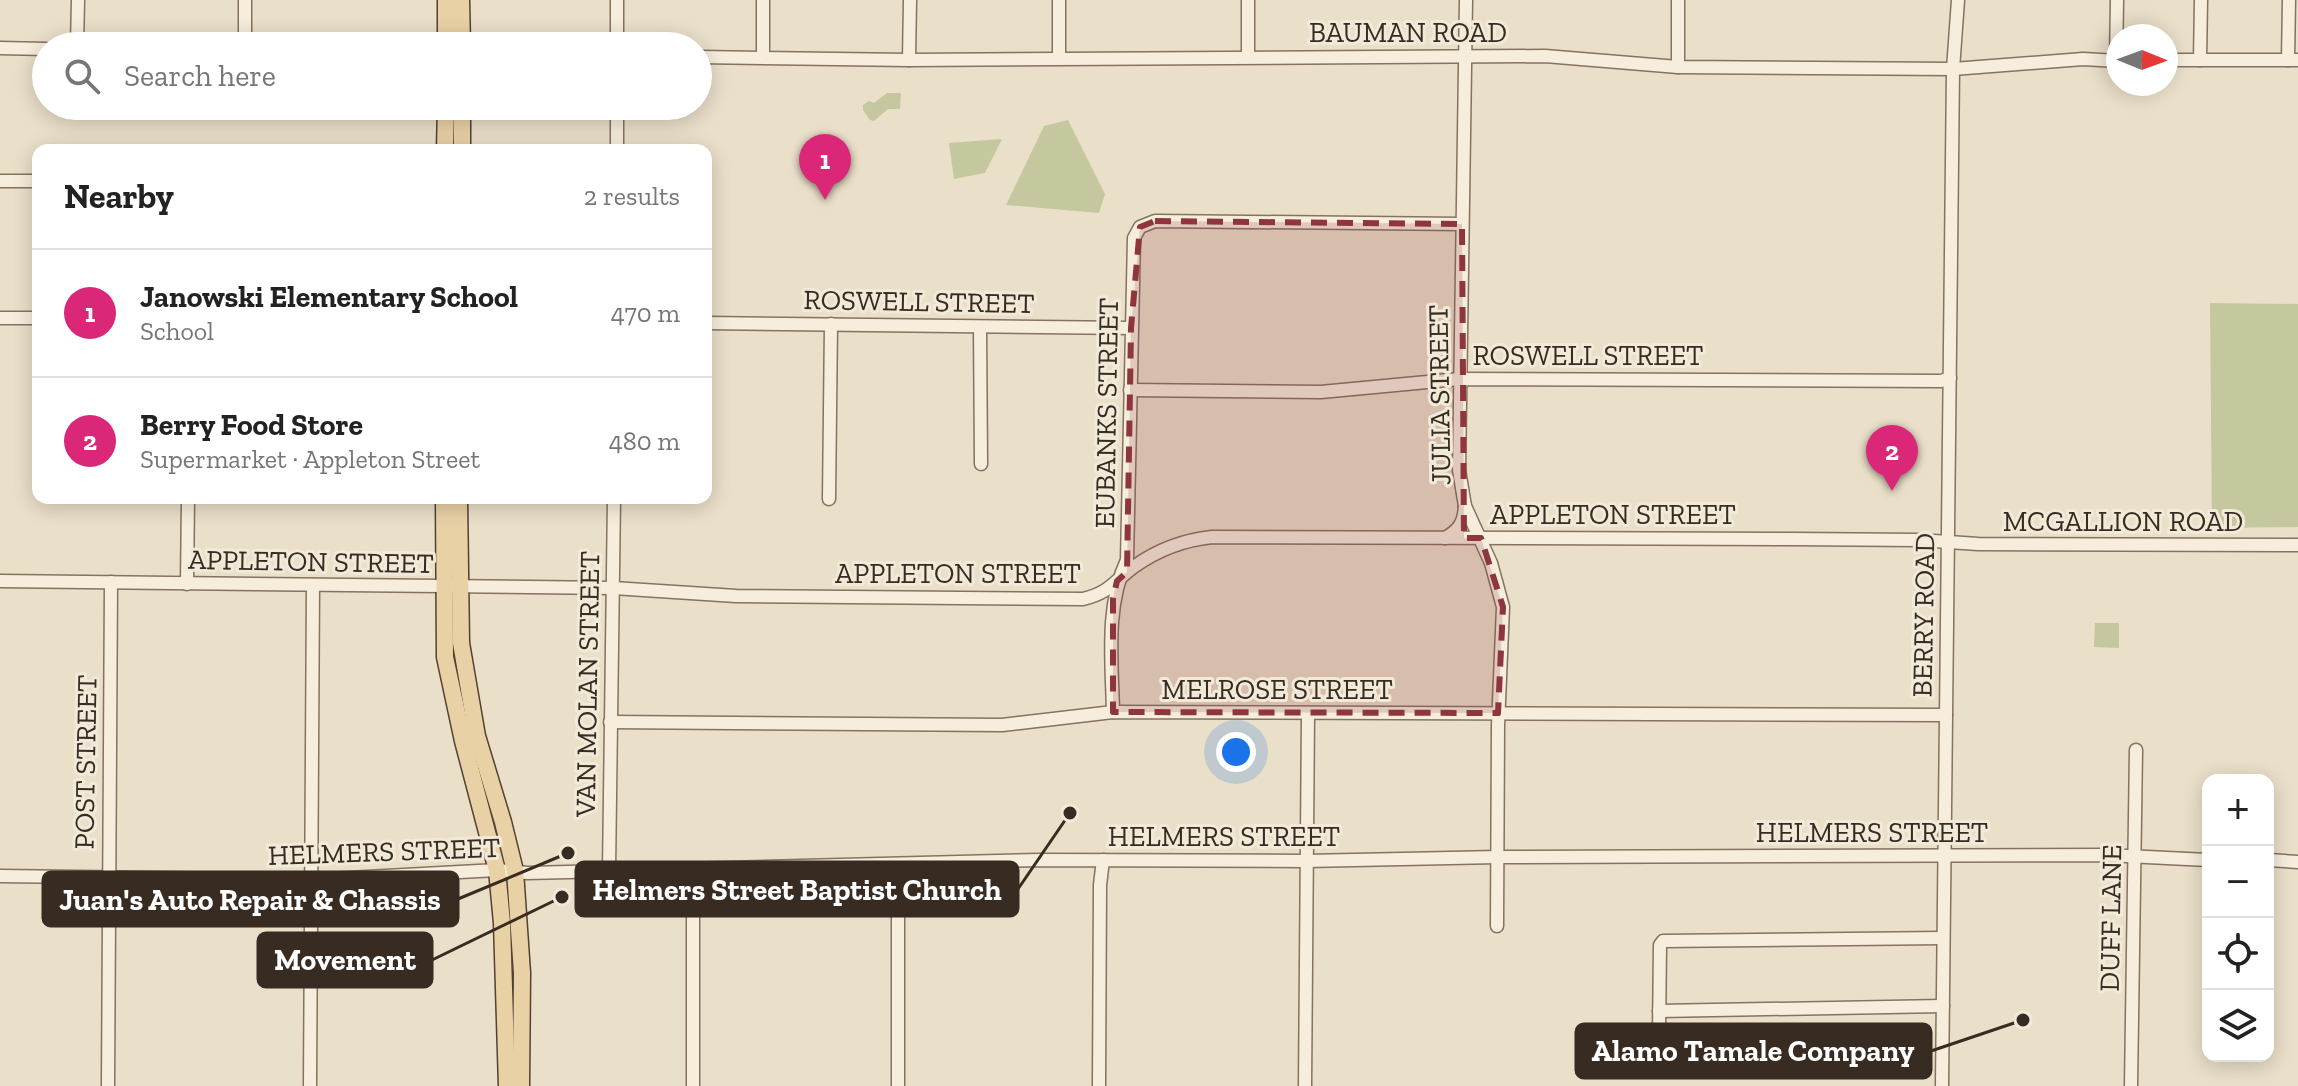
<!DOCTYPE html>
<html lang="en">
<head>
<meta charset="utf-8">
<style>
  :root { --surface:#fff; --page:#f6f6f6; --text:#222; --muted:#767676; --line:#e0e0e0; --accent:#db2777 }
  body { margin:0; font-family:"Zilla Slab",serif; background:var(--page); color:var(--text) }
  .controls { position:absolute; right:24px; bottom:24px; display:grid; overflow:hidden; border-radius:16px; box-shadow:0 4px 20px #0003 }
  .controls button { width:72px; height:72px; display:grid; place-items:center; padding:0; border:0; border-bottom:2px solid var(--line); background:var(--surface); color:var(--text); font:40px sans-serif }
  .compass { position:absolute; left:2106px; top:24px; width:72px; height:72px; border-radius:50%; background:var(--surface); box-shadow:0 4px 20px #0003; rotate:91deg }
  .you { position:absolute; left:1236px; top:752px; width:28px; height:28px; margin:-20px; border:6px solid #fff; border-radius:50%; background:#1a73e8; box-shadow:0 0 0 12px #1a73e833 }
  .badge { display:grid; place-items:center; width:52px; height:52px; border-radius:50%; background:var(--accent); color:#fff; font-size:26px; font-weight:700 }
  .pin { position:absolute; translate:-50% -66px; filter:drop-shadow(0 2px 4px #0008) }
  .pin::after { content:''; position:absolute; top:42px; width:28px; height:24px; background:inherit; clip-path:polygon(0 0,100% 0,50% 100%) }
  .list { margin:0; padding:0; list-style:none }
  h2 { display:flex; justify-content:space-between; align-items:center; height:104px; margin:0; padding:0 32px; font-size:34px }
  h2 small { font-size:26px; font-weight:400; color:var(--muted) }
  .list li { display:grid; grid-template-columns:52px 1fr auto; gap:24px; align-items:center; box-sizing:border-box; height:128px; padding:0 32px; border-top:2px solid var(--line) }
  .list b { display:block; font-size:30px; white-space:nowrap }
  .list p { margin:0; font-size:26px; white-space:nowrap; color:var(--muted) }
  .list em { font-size:26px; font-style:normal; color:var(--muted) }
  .icon { flex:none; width:44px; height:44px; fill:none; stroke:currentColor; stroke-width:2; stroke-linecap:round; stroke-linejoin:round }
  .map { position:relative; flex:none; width:2298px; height:1086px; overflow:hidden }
  .search { position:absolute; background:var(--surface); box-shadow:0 4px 20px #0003; left:32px; top:32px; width:680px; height:88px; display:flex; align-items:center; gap:20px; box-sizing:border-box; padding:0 28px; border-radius:44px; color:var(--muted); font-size:30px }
  .panel { position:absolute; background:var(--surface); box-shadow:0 4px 20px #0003; left:32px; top:144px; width:680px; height:360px; border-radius:16px }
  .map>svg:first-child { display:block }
  .green { fill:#c5c89e }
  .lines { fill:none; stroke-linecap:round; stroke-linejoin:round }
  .minor-casing { stroke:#857260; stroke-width:15 }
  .major-casing { stroke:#534133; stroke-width:19 }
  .minor { stroke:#f6eddc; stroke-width:12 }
  .major { stroke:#e9d1a6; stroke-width:16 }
  .marked { fill:#8e363b; fill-opacity:0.2; stroke:#8e363b; stroke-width:6; stroke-dasharray:16 10; stroke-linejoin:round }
  .labels { text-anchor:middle; stroke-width:6; stroke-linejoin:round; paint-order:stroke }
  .street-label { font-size:28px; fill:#372b22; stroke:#f2ead8 }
  .leader { fill:none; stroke:#372b22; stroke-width:3 }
  .callout-dot { fill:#372b22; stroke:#f2ead8; stroke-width:3 }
  .callout { fill:#372b22; stroke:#372b22; stroke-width:3 }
  .callout-label { font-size:30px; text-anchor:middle; font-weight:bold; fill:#fff }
</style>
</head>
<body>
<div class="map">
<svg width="2298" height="1086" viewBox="0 0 2298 1086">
  <rect width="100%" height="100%" fill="#eadfc9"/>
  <!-- green -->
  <g class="green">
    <path d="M887,93H901L900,109H888L874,121L870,120L863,110V105L869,101L874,103Z"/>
    <path d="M1068,120L1105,194L1099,213L1006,205L1044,126Z"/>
    <path d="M1002,139L985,173L954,179L949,143Z"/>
    <path d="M2210,303L2298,304V527L2212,528Z"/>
    <path d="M2095,623H2119V648L2094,647Z"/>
  </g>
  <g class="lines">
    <defs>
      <g id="minor">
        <path d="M617,0V46"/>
        <path d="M1059,0V58"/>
        <path d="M1248,0V56"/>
        <path d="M1466,0L1459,470L1465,506L1491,563L1503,607L1498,725L1497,926"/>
        <path d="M1678,0V67"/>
        <path d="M77,46L78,0"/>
        <path d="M245,46V0"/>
        <path d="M0,48L46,49"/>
        <path d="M698,57L909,60L1545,56L1678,67L1953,69L2083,59L2118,61"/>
        <path d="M763,57V0"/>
        <path d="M909,60L910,0"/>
        <path d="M2166,60H2298"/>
        <path d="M2200,60L2201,0"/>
        <path d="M2288,60L2289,0"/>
        <path d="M2116,61L2117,0"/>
        <path d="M617,150V106"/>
        <path d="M0,181H38"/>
        <path d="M0,318H38"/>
        <path d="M706,323L1131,328"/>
        <path d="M980,327L981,464"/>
        <path d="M1130,390L1321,392L1459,379L1941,381L1950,378"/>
        <path d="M829,499L831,324"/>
        <path d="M1445,538C1459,530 1464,523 1465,506"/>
        <path d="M0,581L613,588L736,596L1083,599C1111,592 1113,582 1135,566C1159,549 1184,540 1212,537L1791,539L1919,540L1978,544L2298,545"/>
        <path d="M187,584L188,498"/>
        <path d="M1113,712C1112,662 1105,606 1127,560L1134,238L1140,227L1155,221L1462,224"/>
        <path d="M610,722L1002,725L1113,712L1946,715"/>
        <path d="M2268,860L2298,862"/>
        <path d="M609,871L614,498"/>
        <path d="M0,876L311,880L497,870L527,873L609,871L1040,860L1306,861L1498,857L2106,855L2208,860"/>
        <path d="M1659,1011L1943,1006"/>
        <path d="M1659,1034L1660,945L1663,941L1943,938"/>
        <path d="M108,1086L111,582"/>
        <path d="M310,1086L313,585"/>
        <path d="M693,1086V892L696,869"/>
        <path d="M898,1086V889L901,864"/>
        <path d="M1099,1086L1100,885L1103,860"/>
        <path d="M1305,1086L1308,714"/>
        <path d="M1942,1086L1953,69L1958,0"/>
        <path d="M2131,1086L2136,750"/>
      </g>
      <g id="major">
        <path d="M461,0L462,46"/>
        <path d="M446,46V0"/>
        <path d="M462,106V150"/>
        <path d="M445,150L446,106"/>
        <path d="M444,498L445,657L463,741L497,870L502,923L507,1086"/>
        <path d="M459,498L461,643L477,736L503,822L515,871L522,973L521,1086"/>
      </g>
    </defs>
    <!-- minor casing -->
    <use href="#minor" class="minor-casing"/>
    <!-- major casing -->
    <use href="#major" class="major-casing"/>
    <!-- minor -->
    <use href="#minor" class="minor"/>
    <!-- major -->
    <use href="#major" class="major"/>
  </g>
  <!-- marked area -->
  <path class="marked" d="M1155,221L1462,224L1464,538H1481L1503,607L1498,713L1113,712V599L1117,581L1127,572L1131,328L1140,227Z"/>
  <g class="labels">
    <!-- street labels -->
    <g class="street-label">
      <text x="1408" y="42">BAUMAN ROAD</text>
      <text transform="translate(919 301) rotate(1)" y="10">ROSWELL STREET</text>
      <text x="1588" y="365">ROSWELL STREET</text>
      <text transform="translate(1439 395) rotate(-91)" y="10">JULIA STREET</text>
      <text transform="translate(1106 413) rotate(-89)" y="10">EUBANKS STREET</text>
      <text x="1613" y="524">APPLETON STREET</text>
      <text x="2123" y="531">MCGALLION ROAD</text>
      <text transform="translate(311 561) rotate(1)" y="10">APPLETON STREET</text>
      <text x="958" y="583">APPLETON STREET</text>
      <text transform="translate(1923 615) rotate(-89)" y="10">BERRY ROAD</text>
      <text transform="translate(587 684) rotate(-89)" y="10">VAN MOLAN STREET</text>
      <text x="1277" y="699">MELROSE STREET</text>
      <text transform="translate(85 762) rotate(-89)" y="10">POST STREET</text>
      <text x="1872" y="842">HELMERS STREET</text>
      <text x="1224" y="846">HELMERS STREET</text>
      <text transform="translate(384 851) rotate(-2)" y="10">HELMERS STREET</text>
      <text transform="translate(2110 918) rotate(-89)" y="10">DUFF LANE</text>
    </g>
  </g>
  <!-- callouts -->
  <path class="leader" d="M1070 813L1018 889M568 853L458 899M562 897L432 960M2023 1020L1931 1051"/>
  <g class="callout-dot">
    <circle cx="1070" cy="813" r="8"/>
    <circle cx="568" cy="853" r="8"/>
    <circle cx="562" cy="897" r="8"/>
    <circle cx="2023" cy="1020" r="8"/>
  </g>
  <g class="callout">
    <rect x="576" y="862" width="442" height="54" rx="8"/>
    <rect x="43" y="872" width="415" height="54" rx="8"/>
    <rect x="258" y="933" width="174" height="54" rx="8"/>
    <rect x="1576" y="1024" width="355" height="54" rx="8"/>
  </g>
  <g class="callout-label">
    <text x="797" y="900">Helmers Street Baptist Church</text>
    <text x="250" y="910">Juan's Auto Repair &amp; Chassis</text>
    <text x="345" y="970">Movement</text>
    <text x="1753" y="1061">Alamo Tamale Company</text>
  </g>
</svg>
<div class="controls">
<button>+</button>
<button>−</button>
<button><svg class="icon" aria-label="locate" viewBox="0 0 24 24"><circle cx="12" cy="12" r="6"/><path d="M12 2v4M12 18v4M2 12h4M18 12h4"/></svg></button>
<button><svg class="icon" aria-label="layers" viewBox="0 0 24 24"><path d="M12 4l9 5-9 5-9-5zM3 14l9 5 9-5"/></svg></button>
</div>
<svg class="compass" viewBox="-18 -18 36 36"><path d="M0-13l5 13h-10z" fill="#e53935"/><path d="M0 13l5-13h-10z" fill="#767676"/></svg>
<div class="you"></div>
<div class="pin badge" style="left:825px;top:200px">1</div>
<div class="pin badge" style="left:1892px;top:491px">2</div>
<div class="search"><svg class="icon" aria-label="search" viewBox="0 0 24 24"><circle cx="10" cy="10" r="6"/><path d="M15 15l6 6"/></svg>Search here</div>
<section class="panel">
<h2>Nearby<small>2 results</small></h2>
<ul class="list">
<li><span class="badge">1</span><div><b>Janowski Elementary School</b><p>School</p></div><em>470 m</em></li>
<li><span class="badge">2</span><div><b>Berry Food Store</b><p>Supermarket · Appleton Street</p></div><em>480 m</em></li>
</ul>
</section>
</div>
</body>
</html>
